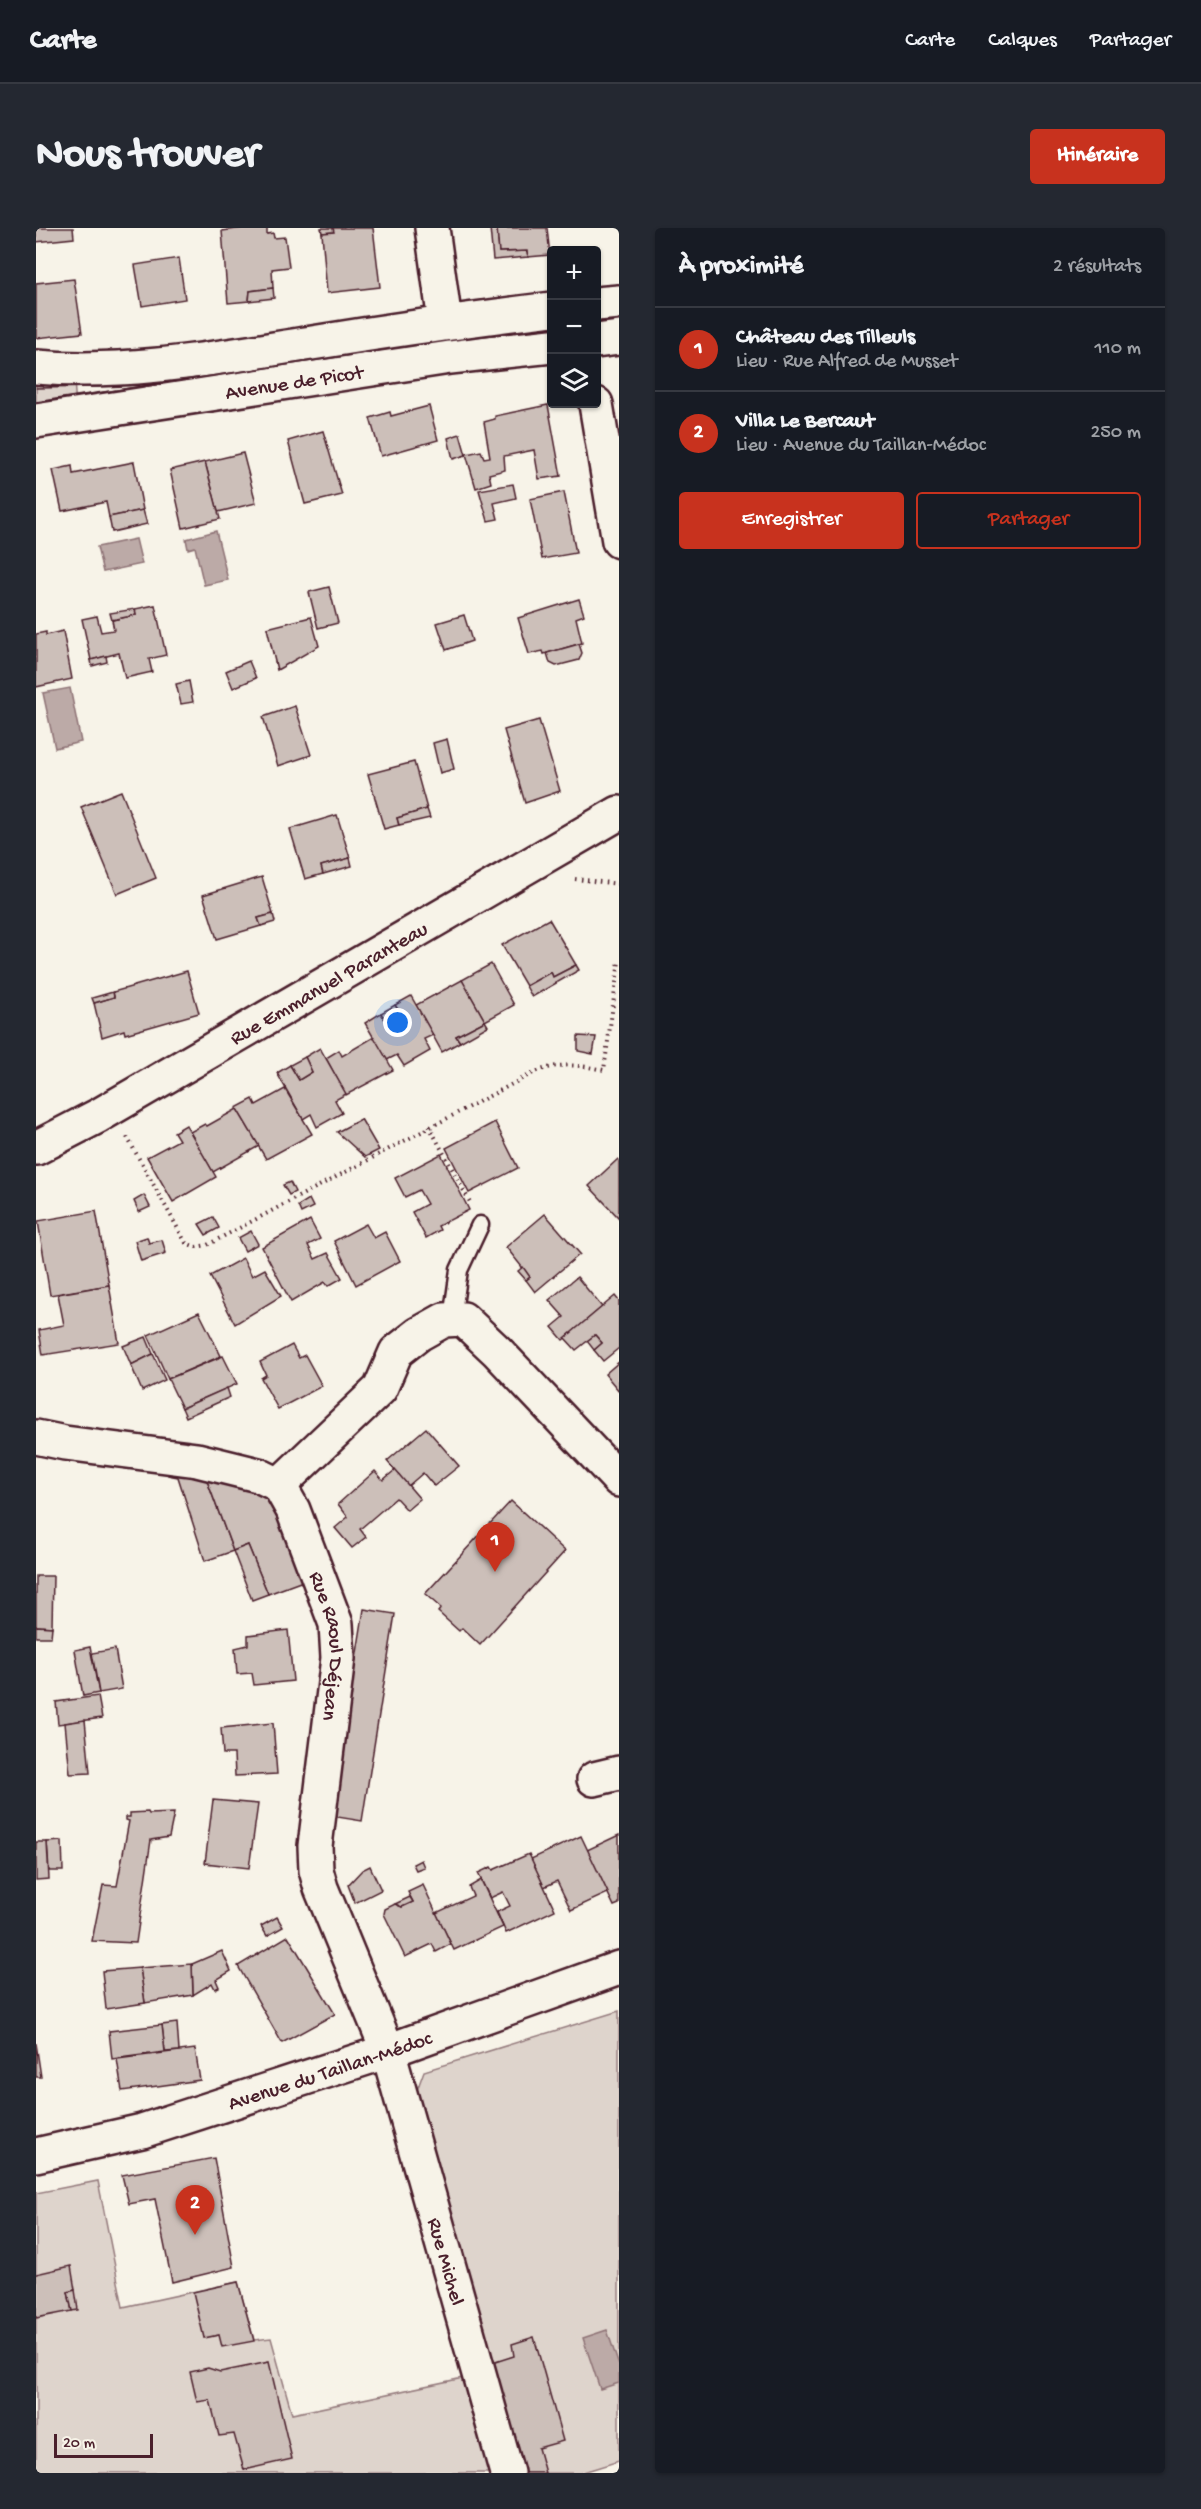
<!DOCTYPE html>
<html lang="fr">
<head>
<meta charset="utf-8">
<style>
  :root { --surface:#171b24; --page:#242831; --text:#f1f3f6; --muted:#9ea1a6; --line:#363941; --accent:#c8321e }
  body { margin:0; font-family:"Gochi Hand",sans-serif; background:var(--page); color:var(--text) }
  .controls { position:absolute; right:18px; top:18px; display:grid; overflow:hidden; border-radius:6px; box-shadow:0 2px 4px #0004 }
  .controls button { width:54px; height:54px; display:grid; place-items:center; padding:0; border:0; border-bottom:2px solid var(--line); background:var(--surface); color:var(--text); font:30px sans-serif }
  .scale { position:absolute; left:18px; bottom:15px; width:99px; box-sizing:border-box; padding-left:6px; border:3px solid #4a1f2b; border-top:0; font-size:16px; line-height:21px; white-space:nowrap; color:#4a1f2b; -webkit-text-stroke:4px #f7f3e8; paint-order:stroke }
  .you { position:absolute; left:362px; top:795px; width:21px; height:21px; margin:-15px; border:4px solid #fff; border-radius:50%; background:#1a73e8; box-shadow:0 0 0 9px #1a73e833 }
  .badge { display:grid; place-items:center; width:39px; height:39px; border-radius:50%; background:var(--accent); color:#fff; font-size:20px; font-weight:700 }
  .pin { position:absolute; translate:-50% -50px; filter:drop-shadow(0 2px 3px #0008) }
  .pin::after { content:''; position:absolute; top:32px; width:21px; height:18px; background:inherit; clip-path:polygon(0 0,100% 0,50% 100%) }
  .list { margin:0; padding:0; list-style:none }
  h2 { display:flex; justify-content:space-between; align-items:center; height:78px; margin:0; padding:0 24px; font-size:26px }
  h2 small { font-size:20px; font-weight:400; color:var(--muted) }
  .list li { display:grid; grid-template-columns:39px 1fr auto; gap:18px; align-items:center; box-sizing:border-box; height:84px; padding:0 24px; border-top:2px solid var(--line) }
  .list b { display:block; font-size:22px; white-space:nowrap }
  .list p { margin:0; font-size:20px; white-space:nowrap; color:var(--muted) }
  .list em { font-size:20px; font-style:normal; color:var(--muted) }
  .actions { display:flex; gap:12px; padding:18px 24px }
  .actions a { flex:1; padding:14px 0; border:2px solid var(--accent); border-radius:6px; text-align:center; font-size:21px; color:var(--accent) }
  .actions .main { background:var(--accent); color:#fff }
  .icon { flex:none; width:33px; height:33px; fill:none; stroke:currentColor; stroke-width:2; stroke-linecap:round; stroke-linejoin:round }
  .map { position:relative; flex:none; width:583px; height:2245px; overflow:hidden; border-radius:6px }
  header { display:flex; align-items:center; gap:36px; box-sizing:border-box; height:84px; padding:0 30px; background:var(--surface); border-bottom:2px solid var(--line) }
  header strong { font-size:28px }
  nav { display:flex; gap:33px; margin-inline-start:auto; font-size:21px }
  .intro { display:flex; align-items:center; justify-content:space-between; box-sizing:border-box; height:144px; padding:0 36px }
  h1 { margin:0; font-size:42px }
  .button { padding:15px 27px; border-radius:6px; background:var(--accent); color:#fff; font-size:21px; font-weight:700 }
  main { display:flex; gap:36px; padding:0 36px }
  aside { flex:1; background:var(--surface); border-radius:6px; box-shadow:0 2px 4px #0004 }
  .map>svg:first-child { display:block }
  .green { fill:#ded4cc; stroke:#947a7c; stroke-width:1.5 }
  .water { fill:#bcaaa7; stroke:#8e7275; stroke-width:1.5 }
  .building { fill:#ccbfb9; stroke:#4a1f2b; stroke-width:1.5 }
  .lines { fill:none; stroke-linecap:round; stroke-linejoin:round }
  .lane-casing { stroke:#4a1f2b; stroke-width:21 }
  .street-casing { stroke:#4a1f2b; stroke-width:38 }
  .secondary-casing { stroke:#4a1f2b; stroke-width:38 }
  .path { stroke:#4a1f2b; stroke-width:4; stroke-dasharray:1.5 4.5; stroke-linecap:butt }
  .lane { stroke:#f7f3e8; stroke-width:16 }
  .street { stroke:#f7f3e8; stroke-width:33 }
  .secondary { stroke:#f7f3e8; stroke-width:33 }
  .tram { stroke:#4a1f2b; stroke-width:1.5 }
  .labels { text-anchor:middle; stroke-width:5; stroke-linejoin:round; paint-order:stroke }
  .street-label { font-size:21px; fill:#4a1f2b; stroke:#f7f3e8 }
</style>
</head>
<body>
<header>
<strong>Carte</strong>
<nav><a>Carte</a><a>Calques</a><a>Partager</a></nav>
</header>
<div class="intro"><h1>Nous trouver</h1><a class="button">Itinéraire</a></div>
<main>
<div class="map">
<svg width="583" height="2245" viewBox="0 0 583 2245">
  <rect width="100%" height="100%" fill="#f7f3e8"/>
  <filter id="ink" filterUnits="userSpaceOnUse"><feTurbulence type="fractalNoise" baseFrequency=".0167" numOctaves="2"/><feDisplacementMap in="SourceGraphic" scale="12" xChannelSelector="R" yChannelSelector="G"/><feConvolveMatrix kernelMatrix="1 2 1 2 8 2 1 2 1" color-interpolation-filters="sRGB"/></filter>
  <g filter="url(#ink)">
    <!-- green -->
    <g class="green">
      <path d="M0,152H38L40,179L0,184Z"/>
      <path d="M583,1783V2233L544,2245H487L377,1873L388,1843Z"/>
      <path d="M62,1953L87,2079L202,2054L218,2112L235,2110L256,2186L432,2149L461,2245H0V1965Z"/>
    </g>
    <!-- water -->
    <g class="water">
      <path d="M180,303L192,352L168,357L159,319L152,321L150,311Z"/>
      <path d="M100,311L106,336L67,344L61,319Z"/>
      <path d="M34,460L45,514L19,520L7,465Z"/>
      <path d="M571,2102L583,2138V2155L564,2161L547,2110Z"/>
    </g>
    <!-- building -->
    <g class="building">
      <path d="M0,0H37L38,10L0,14Z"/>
      <path d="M208,0H231V6L237,5L238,10L249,9L253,39L236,41L237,60L214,63L213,73L192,75L186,3Z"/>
      <path d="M285,0H297L298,4L286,5Z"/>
      <path d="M297,0H337L344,59L291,65L286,5L298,4Z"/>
      <path d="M454,0H461L463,24L491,23L492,29L457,32Z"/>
      <path d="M461,0H511L514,27L492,29L491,23L463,24Z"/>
      <path d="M143,30L149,71L106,78L99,37Z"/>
      <path d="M38,51L46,105L0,110V55Z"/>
      <path d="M237,60L238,70L213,73L214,63Z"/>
      <path d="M512,177L525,248L503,251L498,222L468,228L469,242L453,246L455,255L440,260L430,226L445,223L448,230L454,229L448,194L459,191V188Z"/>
      <path d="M393,178L402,212L345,228L334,190L354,184L355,188Z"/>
      <path d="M287,203L306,267L269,276L252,213Z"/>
      <path d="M424,206L430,227L417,231L412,210Z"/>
      <path d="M207,225L220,275L182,284L169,234Z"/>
      <path d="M98,234L107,282L73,289L70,274L26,283L17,242L36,238L37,246Z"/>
      <path d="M169,234L184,291L147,300L134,242Z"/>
      <path d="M477,256L480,270L458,275L462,291L452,293L443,262Z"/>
      <path d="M528,264L540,325L506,331L494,271Z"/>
      <path d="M107,282L111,296L76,304L73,289Z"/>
      <path d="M293,359L302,395L282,400L273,364Z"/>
      <path d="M543,371L548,387L540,390L546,415L508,426L507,423L493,426L482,390Z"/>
      <path d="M119,377L130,427L113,431L116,444L89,450L83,425L55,432L46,391L61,388L65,404L78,402L76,392L100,387L99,381Z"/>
      <path d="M99,381L100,387L76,392L74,385Z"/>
      <path d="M428,387L436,413L410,422L401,395Z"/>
      <path d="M275,389L283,418L241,442L231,400Z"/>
      <path d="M27,403L36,451L0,459V406L10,404V407Z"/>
      <path d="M543,416L546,425L543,432L520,438L514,435L511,425Z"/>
      <path d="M70,428L71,434L56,438L55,432Z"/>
      <path d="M213,433L220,450L197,460L190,443Z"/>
      <path d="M153,453L157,474L145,476L140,456Z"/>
      <path d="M259,478L275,527L242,538L227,489Z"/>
      <path d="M503,492L524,563L489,575L468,502Z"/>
      <path d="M411,511L418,541L404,545L397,515Z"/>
      <path d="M378,534L391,581L361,590L363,597L348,601L332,546Z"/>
      <path d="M85,563L120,650L81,666L45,579Z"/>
      <path d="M391,581L394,590L363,597L361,590Z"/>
      <path d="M301,587L314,630L285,638L287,646L269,651L254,601Z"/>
      <path d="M314,630L316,638L287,646L285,638Z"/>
      <path d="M226,649L237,686L222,690L225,698L181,711L167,667Z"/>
      <path d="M237,686L239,694L225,698L222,690Z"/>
      <path d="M513,691L540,737L517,749L515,744L490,758L466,717Z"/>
      <path d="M455,736L478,777L449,793L426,752Z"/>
      <path d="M540,737L543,742L496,769L490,758L515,744L517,749Z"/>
      <path d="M151,743L163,785L89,806L88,802L66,809L58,775L78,769L77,764Z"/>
      <path d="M426,752L449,793L420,808L424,814L406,824L380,777Z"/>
      <path d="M77,764L78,769L58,775L56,770Z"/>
      <path d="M375,768L397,807L388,811L394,823L368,838L361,827L351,832L329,795L345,785L354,800L368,792L359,777Z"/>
      <path d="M359,777L368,792L354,800L345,785Z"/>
      <path d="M449,793L452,798L424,814L420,808Z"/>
      <path d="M542,808L560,809L557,826L542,823Z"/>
      <path d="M338,809L357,842L310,867L290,830L303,822L306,828Z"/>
      <path d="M284,820L310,866L299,872L306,885L281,899L275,886L267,891L241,845L254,837L263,852L276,844L269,829Z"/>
      <path d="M269,829L276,844L263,852L254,837Z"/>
      <path d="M249,861L276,906L230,931L200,880L217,871L220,877Z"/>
      <path d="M201,881L223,918L177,944L154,904L169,896L171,898Z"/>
      <path d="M325,891L343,922L329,929L301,904Z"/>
      <path d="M459,894L482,940L433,965L410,920Z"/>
      <path d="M150,897L180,949L137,974L111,929L143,912L138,904Z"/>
      <path d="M405,926L433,982L402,998L404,1002L390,1010L376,984L391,976L383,962L369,969L359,950Z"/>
      <path d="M582,931L583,932V990L553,958Z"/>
      <path d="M254,954L259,964L253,967L247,957Z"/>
      <path d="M108,967L114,979L103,984L98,973Z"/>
      <path d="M273,971L277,979L265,985L262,978Z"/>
      <path d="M60,983L73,1057L14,1067L2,993Z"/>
      <path d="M509,986L544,1026L499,1064L490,1052L494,1049L470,1019Z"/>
      <path d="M177,989L183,1000L170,1007L163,996Z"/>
      <path d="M274,992L284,1011L272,1017L279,1031L292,1025L306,1050L292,1058L289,1054L255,1074L226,1019Z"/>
      <path d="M330,996L338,1010L349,1004L364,1033L320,1057L298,1013Z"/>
      <path d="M215,1003L222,1016L209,1023L202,1010Z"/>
      <path d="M111,1009L113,1015L126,1012L130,1025L105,1033L99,1013Z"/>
      <path d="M207,1030L216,1048L229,1041L245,1068L199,1096L174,1048Z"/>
      <path d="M487,1039L494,1049L490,1052L482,1043Z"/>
      <path d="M541,1049L566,1079L527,1112L516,1099L528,1089L513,1072Z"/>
      <path d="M73,1057L83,1115L7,1127L3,1102L28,1097L22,1066Z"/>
      <path d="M579,1068L583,1073V1120L567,1133L558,1122L566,1115L559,1107L540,1122L529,1110Z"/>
      <path d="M163,1084L185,1128L132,1151L112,1107Z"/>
      <path d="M559,1107L566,1115L558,1122L551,1113Z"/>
      <path d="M110,1109L117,1126L95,1137L87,1118Z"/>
      <path d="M256,1117L263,1130L269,1127L286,1158L242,1181L225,1150L230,1147L224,1134Z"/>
      <path d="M117,1126L129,1152L106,1163L95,1137Z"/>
      <path d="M187,1128L201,1156L146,1180L132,1151Z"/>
      <path d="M583,1134V1163L569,1146Z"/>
      <path d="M191,1160L194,1169L150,1189L146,1180Z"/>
      <path d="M390,1200L423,1238L398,1258L387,1245L372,1258L351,1233Z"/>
      <path d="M131,1239L169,1247L197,1323L169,1333L142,1249L132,1247Z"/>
      <path d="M359,1242L384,1271L371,1282L360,1270L324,1301L330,1309L316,1320L299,1300L312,1289L302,1276L339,1243L347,1252Z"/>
      <path d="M169,1247L214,1258L237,1276L267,1353L232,1366L212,1317L197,1323Z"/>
      <path d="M475,1273L529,1323L444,1417L426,1400L423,1403L402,1384L405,1380L389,1366Z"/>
      <path d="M212,1317L232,1366L216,1372L197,1323Z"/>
      <path d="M0,1348H17L16,1399L0,1398Z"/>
      <path d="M328,1381L359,1386L326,1593L295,1588Z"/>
      <path d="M0,1398L16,1399L15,1409H0Z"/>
      <path d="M252,1402L257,1453L218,1457L216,1445L201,1446L199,1420L212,1417V1407Z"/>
      <path d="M54,1419L63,1465L47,1468L39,1422Z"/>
      <path d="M79,1421L86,1461L63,1465L56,1425Z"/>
      <path d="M62,1468L66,1490L22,1496L20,1474Z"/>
      <path d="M49,1492L54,1545L34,1546L29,1495Z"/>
      <path d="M237,1495L241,1546L199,1548L198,1526H187L185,1500Z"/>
      <path d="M177,1572L222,1576L213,1640L169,1635Z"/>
      <path d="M112,1584L113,1586L138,1585L133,1609L115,1612L100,1715L56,1713L67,1657L81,1658L93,1593L90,1592V1589H94V1585Z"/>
      <path d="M583,1607V1676L578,1678L551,1622Z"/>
      <path d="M545,1608L572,1665L535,1682L521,1653L508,1659L495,1631Z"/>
      <path d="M26,1613L27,1643H13L11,1614Z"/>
      <path d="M0,1614H11L13,1651L0,1652Z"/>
      <path d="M493,1626L519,1682L470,1705L461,1684L474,1678L467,1664L454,1670L442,1645L455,1639L457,1642Z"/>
      <path d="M385,1632L388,1639L380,1642L377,1636Z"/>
      <path d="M334,1638L345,1662L319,1675L312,1657L326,1642Z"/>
      <path d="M445,1652L467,1699L418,1722L400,1685L437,1668L433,1659Z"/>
      <path d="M387,1657L415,1716L400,1724L396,1716L369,1729L348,1686L349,1681L359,1676L366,1679L377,1674L372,1664Z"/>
      <path d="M374,1669L377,1674L366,1679L359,1676Z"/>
      <path d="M241,1689L247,1699L231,1708L225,1698Z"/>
      <path d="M252,1708L299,1786L246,1815L202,1738Z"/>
      <path d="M186,1723L195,1743L180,1752L183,1759L179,1761L176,1755L157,1767L156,1736Z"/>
      <path d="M156,1736L157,1767L109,1775L104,1740Z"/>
      <path d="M104,1740L109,1775L70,1781L66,1743Z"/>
      <path d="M141,1795L143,1823L129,1824L126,1797Z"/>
      <path d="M126,1797L129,1824L76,1831L73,1803Z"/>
      <path d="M0,1815L5,1849H0Z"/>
      <path d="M159,1821L164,1852L86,1863L81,1831Z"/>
      <path d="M178,1930L198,2039L136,2054L119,1971L93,1976L86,1947Z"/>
      <path d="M35,2038L39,2062L32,2064L36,2083L0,2090V2046Z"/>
      <path d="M202,2054L218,2113L186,2119L183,2107L168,2110L157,2064Z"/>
      <path d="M39,2062L42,2082L36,2083L32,2064Z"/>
      <path d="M498,2109L527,2213L502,2220L509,2245H487L453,2136L478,2128L476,2116Z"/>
      <path d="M233,2134L256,2231L208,2242L198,2206L183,2208L174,2172L161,2174L154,2144L172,2140L184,2144Z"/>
    </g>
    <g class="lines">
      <defs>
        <path id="lane" d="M416,1091L423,1042L444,997"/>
        <g id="street">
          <path d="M396,0L413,123"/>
          <path d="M560,176L583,313"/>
          <path id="s1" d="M0,920L62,888L583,585"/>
          <path id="s2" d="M0,1209L29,1215L161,1232L222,1247L243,1257L257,1282L300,1396L302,1430L279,1618L280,1642L285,1660L352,1823L471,2245"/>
          <path d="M243,1257L344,1161L360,1124L383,1106L408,1092L427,1091L461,1123L583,1252"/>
          <path d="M558,1551L583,1545"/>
        </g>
        <g id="secondary">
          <path d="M560,76L583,74"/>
          <path d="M560,113L583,110"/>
          <path d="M0,139C94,147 184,129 276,115C356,102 435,91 516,81"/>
          <path id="s3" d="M0,193L414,129L516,118"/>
          <path id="s4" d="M0,1927L106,1903L352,1823L583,1740"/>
        </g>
      </defs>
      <!-- lane casing -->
      <use href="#lane" class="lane-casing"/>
      <!-- street casing -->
      <use href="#street" class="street-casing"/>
      <!-- secondary casing -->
      <use href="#secondary" class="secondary-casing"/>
      <!-- path -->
      <g class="path">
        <path d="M539,651L583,656"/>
        <path d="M393,898L434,974"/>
        <path d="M91,909L150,1015L160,1019L171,1017L499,844C525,834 542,837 568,842L583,733"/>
      </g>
      <!-- lane -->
      <use href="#lane" class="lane"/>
      <!-- street -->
      <use href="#street" class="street"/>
      <!-- secondary -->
      <use href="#secondary" class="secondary"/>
      <!-- tram -->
      <g class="tram">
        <path d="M560,94L583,92"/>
        <path d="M0,160L64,159"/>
        <path d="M0,174L411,113L516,99"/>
      </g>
    </g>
  </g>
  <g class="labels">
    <!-- street labels -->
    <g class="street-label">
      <text dy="7" stroke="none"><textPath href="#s3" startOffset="261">Avenue de Picot</textPath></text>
      <text dy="7" stroke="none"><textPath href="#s1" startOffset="336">Rue Emmanuel Paranteau</textPath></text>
      <text dy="7" stroke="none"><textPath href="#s2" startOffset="420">Rue Raoul Déjean</textPath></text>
      <text dy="7" stroke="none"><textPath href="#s4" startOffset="306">Avenue du Taillan-Médoc</textPath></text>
      <text dy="7" stroke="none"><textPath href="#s2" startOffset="1060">Rue Michel</textPath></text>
    </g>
  </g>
</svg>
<div class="controls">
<button>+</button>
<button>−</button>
<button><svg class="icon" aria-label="layers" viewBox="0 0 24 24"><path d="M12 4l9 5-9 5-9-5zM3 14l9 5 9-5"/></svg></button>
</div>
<div class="scale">20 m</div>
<div class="you"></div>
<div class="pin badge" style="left:459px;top:1344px">1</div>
<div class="pin badge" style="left:159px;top:2007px">2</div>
</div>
<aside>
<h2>À proximité<small>2 résultats</small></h2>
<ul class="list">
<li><span class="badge">1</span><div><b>Château des Tilleuls</b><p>Lieu · Rue Alfred de Musset</p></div><em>110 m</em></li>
<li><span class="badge">2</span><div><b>Villa Le Bercaut</b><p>Lieu · Avenue du Taillan-Médoc</p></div><em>250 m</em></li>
</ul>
<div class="actions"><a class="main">Enregistrer</a><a>Partager</a></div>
</aside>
</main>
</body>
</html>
